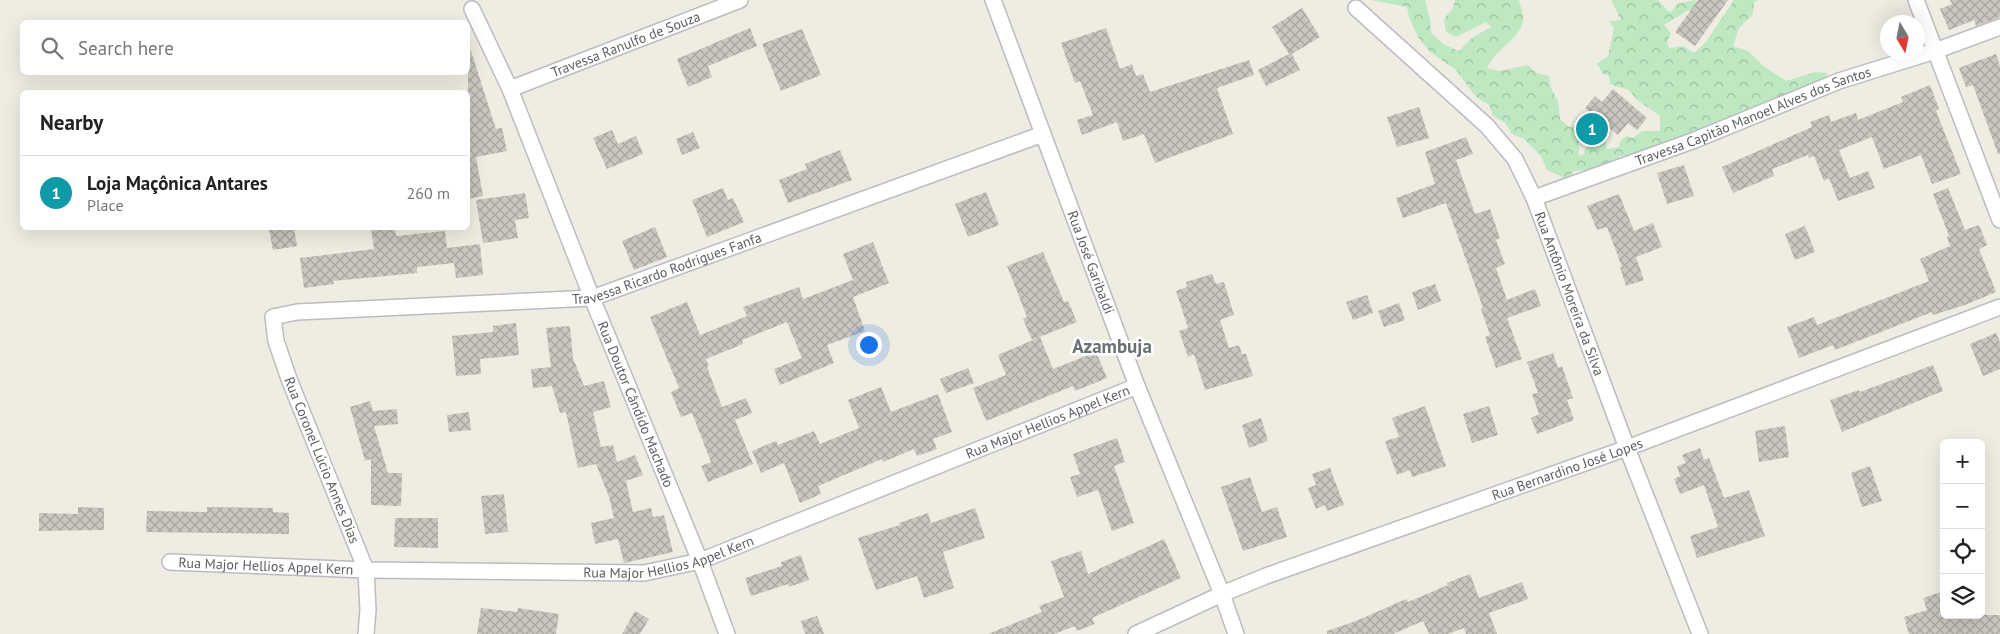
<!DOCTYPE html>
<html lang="en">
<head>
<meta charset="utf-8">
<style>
  :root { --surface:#fff; --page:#f6f6f6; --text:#222; --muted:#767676; --line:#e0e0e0; --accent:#d93025 }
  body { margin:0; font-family:"PT Sans",sans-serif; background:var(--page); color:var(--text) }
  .controls { position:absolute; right:15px; bottom:15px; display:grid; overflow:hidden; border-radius:8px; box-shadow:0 5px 20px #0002 }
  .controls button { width:45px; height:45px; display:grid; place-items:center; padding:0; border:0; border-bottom:1px solid var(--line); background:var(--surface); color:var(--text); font:25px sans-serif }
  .compass { position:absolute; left:1880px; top:15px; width:45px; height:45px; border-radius:50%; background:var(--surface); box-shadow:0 5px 20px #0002; rotate:170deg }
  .you { position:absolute; left:868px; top:344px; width:18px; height:18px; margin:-12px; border:4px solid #fff; border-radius:50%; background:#1a73e8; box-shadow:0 0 0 8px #1a73e833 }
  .badge { display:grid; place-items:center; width:32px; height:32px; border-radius:50%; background:var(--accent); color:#fff; font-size:16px; font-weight:700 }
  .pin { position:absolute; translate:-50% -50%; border:2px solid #fff; box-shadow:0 1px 5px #0006 }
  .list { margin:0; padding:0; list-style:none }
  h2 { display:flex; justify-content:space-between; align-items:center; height:65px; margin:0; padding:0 20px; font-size:21px }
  h2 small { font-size:16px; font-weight:400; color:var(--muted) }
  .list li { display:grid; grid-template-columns:32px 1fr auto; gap:15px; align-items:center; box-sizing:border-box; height:75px; padding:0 20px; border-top:1px solid var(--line) }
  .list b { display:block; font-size:19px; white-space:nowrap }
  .list p { margin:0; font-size:16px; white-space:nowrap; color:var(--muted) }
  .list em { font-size:16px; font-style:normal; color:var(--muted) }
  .icon { flex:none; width:28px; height:28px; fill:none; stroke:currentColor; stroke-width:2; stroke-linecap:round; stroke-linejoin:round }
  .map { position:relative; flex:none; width:2000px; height:634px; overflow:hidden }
  .search { position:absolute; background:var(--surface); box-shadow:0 5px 20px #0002; left:20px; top:20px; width:450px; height:55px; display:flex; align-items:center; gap:12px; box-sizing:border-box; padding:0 18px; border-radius:8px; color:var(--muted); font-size:19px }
  .panel { position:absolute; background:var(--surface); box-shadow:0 5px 20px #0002; left:20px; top:90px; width:450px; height:140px; border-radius:8px }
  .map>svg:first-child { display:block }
  .forest { fill:url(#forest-crowns) }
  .building { fill:url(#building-cross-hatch) }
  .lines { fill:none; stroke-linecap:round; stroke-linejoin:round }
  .minor-casing { stroke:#babcc2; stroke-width:18 }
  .minor { stroke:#fff; stroke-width:15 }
  .labels { text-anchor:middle; stroke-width:5; stroke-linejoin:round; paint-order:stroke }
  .street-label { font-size:14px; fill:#5b5e64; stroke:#fff }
  .district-label { font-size:19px; font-weight:bold; fill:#6c7076; stroke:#fff }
</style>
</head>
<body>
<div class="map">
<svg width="2000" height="634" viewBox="0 0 2000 634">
  <defs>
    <pattern id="forest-crowns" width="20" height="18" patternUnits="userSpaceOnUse" patternTransform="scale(1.25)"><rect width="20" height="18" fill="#bde8c1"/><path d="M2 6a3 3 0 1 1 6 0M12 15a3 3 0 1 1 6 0" fill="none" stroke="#9dbfa0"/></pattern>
    <pattern id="building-cross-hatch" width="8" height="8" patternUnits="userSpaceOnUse" patternTransform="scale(1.25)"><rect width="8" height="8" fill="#cac7bf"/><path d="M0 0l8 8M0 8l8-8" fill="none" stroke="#a7a59f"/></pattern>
  </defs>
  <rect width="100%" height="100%" fill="#efede2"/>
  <!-- forest -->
  <path class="forest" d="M1371,0H1425L1430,20L1431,33L1445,45L1459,51L1473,37L1491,27L1486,22L1456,37L1446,32L1444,19L1453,8L1455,0H1519C1520,5 1523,11 1523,16C1525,37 1495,48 1487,68L1498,71L1528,65L1536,73L1549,76L1551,88L1558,101L1560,119L1569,127L1579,126L1585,136L1579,143V156L1584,154L1585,148L1598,138L1605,139L1607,149L1619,147L1621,140L1627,136L1633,138L1642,131H1660V116L1637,100L1629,90L1610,84L1609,76L1603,74L1597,64L1608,56L1614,28L1609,21L1621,20L1611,0H1658L1670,13L1677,4L1695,0L1701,7L1687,11L1664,25L1671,33L1667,42L1669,48L1683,46L1694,53L1706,42L1734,0H1759L1754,2L1753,14L1739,28L1733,46L1748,51L1766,68L1786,81L1815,72L1827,73V81L1680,142L1659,145L1637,155L1621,156L1597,169L1574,171L1567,179L1547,170L1541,156L1524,139L1512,134L1505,123L1493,116L1489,105L1476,97L1456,70L1430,52L1418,37L1409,17L1407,7Z"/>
  <!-- building -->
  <g class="building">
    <path d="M1698,0H1728L1695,46L1675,32Z"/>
    <path d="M1950,0H2000V17L1976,26L1974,20L1949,30L1940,9L1952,4Z"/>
    <path d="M1302,8L1320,37L1292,54L1300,70L1266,86L1258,70L1289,54L1272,27Z"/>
    <path d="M750,28L757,46L708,66L712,77L688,87L677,59Z"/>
    <path d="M1106,28L1120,69L1132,64L1136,76L1143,74L1150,92L1249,60L1254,75L1217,88L1233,134L1155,163L1144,134L1123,141L1117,122L1082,135L1077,120L1093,115L1080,81L1075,83L1061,43Z"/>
    <path d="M802,29L821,75L781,91L762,44Z"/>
    <path d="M468,51H471L496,129L502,128L507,151L476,157L483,196L468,199V154L470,153L468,141Z"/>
    <path d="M1996,54L2000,66V154H1998L1973,85L1966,87L1959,68Z"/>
    <path d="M1930,85L1939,109L1936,111L1961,174L1932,184L1921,155L1884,169L1872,137L1839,150L1850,178L1868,171L1875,188L1838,201L1829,178L1824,181L1814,156L1809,158L1808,155L1772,169L1774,176L1733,193L1722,167L1812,127L1810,122L1829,115L1831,122L1856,113L1858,120L1903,102L1901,97Z"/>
    <path d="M1613,89L1647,118L1637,130L1628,123L1618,135L1585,108L1595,96L1602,102Z"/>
    <path d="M1419,107L1429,138L1397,147L1387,117Z"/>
    <path d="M612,130L618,144L636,136L643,154L607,169L593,138Z"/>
    <path d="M693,132L700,148L682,155L676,139Z"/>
    <path d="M1466,137L1473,154L1456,160L1475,214L1490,209L1500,238L1496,240L1505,264L1496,268L1507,300L1535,289L1541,306L1507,318L1522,359L1496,368L1485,337L1490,335L1481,309L1483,308L1446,203L1403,218L1396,198L1435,184L1425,152Z"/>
    <path d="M840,150L852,180L788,203L779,180L807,169L805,164Z"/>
    <path d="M1684,165L1694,196L1667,204L1657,173Z"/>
    <path d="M723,188L728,200L733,198L744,222L707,237L692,200Z"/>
    <path d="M1948,188L1965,230L1979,225L1987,245L1979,249L1996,292L1965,305L1933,315L1932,312L1835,350L1833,345L1799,358L1787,327L1814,317L1817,325L1929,281L1920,259L1950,246L1947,237L1949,236L1933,194Z"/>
    <path d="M986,192L999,225L968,237L955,204Z"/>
    <path d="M525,193L529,218L515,220L518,238L483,243L476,200Z"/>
    <path d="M1619,194L1634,231L1653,223L1662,247L1636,257L1644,280L1626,286L1620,267H1622L1607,227L1597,230L1587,206Z"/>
    <path d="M1805,226L1815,252L1795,260L1785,234Z"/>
    <path d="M655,227L667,257L634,270L622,241Z"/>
    <path d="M277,228H294L297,246L273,250L269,229Z"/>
    <path d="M371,228H395L396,236L445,231L447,248L480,244L483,275L456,278L454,263L417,267V273L333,281L334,284L304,288L300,258L374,249Z"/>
    <path d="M873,242L889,283L853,297L865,331L827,345L834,363L780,385L774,369L802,358L787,322L742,340L743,344L706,359L709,366L707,367L722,407L746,398L752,413L735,420L753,464L708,482L701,466L711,462L692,413L681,417L671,392L679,388L650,317L687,302L700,335L747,316L743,307L763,300L799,287L803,299L853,280L843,254Z"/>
    <path d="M1043,252L1064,302L1068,301L1077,322L1032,340L1023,319L1027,317L1007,266Z"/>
    <path d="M1212,274L1216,284L1224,282L1234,315L1220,320L1229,348L1239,345L1242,354H1246L1253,376L1205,390L1194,354L1188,357L1179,331L1188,328L1176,291L1187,287L1186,282Z"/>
    <path d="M1435,284L1441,301L1418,310L1412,292Z"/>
    <path d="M1367,295L1373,313L1353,320L1346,302Z"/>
    <path d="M1399,303L1405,320L1384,327L1378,311Z"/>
    <path d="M516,323L519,355L480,359L481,374L456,376L452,336L493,332V326Z"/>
    <path d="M570,326L573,358L584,386L604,381L611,407L593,412L601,447L613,445L617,462L635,455L643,475L626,481L633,512L651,508L653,517L664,515L673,552L624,563L618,539L595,544L591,523L614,518L609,497L596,464L578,468L566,412L560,413L552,386L533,388L531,369L551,367L546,328Z"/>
    <path d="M1996,333L2000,342V369L1983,376L1970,344Z"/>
    <path d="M1040,337L1053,369L1096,352L1107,378L1075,391L1073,386L986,421L973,388L1006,375L998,355Z"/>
    <path d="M1553,353L1558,368L1562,366L1573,398L1567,400L1574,420L1537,434L1531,418L1539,414L1532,394L1538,393L1527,362Z"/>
    <path d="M1933,365L1943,391L1842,432L1830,400L1859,390L1860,392Z"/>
    <path d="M968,368L974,383L946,393L940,379Z"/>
    <path d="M881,387L891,412L938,394L952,432L933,439L937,449L917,456L914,449L883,462L882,459L818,486L821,494L800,503L784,463L761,473L752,451L776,441L778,445L814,431L820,444L859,428L848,400Z"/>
    <path d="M370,401L373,411L397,409L398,424L374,426L388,473H402L401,506L371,505V459L365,461L350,407Z"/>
    <path d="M1425,406L1446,466L1412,477L1410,470L1397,475L1385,441L1399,437L1392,418Z"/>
    <path d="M1489,406L1498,435L1472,443L1463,414Z"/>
    <path d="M469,412L471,430L449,432L447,415Z"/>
    <path d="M1261,418L1268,441L1249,448L1242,425Z"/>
    <path d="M1785,426L1789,457L1759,462L1755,431Z"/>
    <path d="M1117,438L1125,462L1114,466L1134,523L1112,531L1098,490L1077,497L1070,477L1080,474L1073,454Z"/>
    <path d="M1700,448L1704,460L1709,458L1724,498L1749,490L1765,536L1697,558L1690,536L1718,527L1704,485L1680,494L1674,479L1680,476L1677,466L1686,463L1682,455Z"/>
    <path d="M1870,466L1882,501L1862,507L1851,473Z"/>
    <path d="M1330,468L1344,505L1327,511L1325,505L1316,509L1308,488L1316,485L1312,474Z"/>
    <path d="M1250,477L1262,512L1277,507L1287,537L1243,551L1221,487Z"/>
    <path d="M504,494L508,532L485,534L481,496Z"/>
    <path d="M78,507L104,508V530L39,531V513L78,514Z"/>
    <path d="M207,507L273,508V512L289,513V534L146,532L147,511L207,512Z"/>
    <path d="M975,508L985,538L943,552L954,588L924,598L917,576L876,590L858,538L900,525L899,523L928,513L931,523Z"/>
    <path d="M395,518H438V548L394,547Z"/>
    <path d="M1164,539L1181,578L1092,618L1095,624L1077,631L1075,626L1054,634H988L1042,612L1039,606L1064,597L1051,561L1081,551L1088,574Z"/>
    <path d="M801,555L809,580L789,587L788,584L751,596L745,578L782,566L781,562Z"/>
    <path d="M1470,574L1479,598L1522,582L1528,599L1489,613L1497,634H1466L1464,628L1448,634H1429L1423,621L1393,634H1327V631L1356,621L1406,599L1408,602L1448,585L1447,583Z"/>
    <path d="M1944,591V615H2000V634H1909L1904,617L1927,610L1923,598Z"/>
    <path d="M481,608L517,612L518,608L559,614L556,634H477Z"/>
    <path d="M635,611L649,619L640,634H622Z"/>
    <path d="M817,616L824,634H805L801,621Z"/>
  </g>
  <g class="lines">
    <defs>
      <g id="minor">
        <path id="s1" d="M993,0L1137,386L1222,594L1236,634"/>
        <path d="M1916,0L2000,220"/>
        <path id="s2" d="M1356,8L1487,126L1515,159L1534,198L1627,448L1700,634"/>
        <path id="s3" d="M472,9L510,89L592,298L700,561L727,634"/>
        <path id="s4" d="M510,89L740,0"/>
        <path id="s5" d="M1534,198L1695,140L1839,81L1935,51L2000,27"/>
        <path id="s6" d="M170,562L366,570L644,573L700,561L1137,386"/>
        <path id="s7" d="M366,634L368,610L366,570L289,379L276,341L273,317L297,312L592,298L1043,134"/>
        <path id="s8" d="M1136,634L1222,594L1266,576L1627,448L2000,307"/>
      </g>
    </defs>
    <!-- minor casing -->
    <use href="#minor" class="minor-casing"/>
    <!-- minor -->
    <use href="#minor" class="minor"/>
  </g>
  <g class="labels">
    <!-- street labels -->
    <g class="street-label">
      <text dy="5" stroke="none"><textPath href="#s4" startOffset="124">Travessa Ranulfo de Souza</textPath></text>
      <text dy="5" stroke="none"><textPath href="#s5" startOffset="234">Travessa Capitão Manoel Alves dos Santos</textPath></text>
      <text dy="5" stroke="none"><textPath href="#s1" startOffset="280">Rua José Garibaldi</textPath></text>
      <text dy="5" stroke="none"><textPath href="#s7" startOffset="734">Travessa Ricardo Rodrigues Fanfa</textPath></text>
      <text dy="5" stroke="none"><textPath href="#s2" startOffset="365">Rua Antônio Moreira da Silva</textPath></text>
      <text dy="5" stroke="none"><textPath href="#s3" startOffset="428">Rua Doutor Cândido Machado</textPath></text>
      <text dy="5" stroke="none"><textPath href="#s6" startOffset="906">Rua Major Hellios Appel Kern</textPath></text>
      <text transform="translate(322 460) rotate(68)" y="5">Rua Coronel Lúcio Annes Dias</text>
      <text dy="5" stroke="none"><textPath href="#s8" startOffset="462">Rua Bernardino José Lopes</textPath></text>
      <text dy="5" stroke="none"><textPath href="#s6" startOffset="501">Rua Major Hellios Appel Kern</textPath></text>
      <text dy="5" stroke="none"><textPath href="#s6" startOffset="96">Rua Major Hellios Appel Kern</textPath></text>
    </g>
    <!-- district labels -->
    <g class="district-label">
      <text x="1112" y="353">Azambuja</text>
    </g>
  </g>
</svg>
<div class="controls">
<button>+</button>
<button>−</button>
<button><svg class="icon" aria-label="locate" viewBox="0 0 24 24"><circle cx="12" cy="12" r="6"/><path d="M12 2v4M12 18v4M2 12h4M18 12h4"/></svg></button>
<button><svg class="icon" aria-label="layers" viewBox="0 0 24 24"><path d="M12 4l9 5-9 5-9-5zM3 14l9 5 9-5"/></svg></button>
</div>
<svg class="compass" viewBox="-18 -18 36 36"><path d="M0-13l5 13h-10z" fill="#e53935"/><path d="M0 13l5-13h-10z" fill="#767676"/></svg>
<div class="you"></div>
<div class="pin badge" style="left:1592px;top:129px;background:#0f9aa8">1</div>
<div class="search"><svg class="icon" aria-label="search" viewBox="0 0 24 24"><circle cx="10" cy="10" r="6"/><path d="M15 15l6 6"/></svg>Search here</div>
<section class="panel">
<h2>Nearby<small></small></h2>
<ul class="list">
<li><span class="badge" style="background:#0f9aa8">1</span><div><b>Loja Maçônica Antares</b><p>Place</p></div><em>260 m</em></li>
</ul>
</section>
</div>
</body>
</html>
